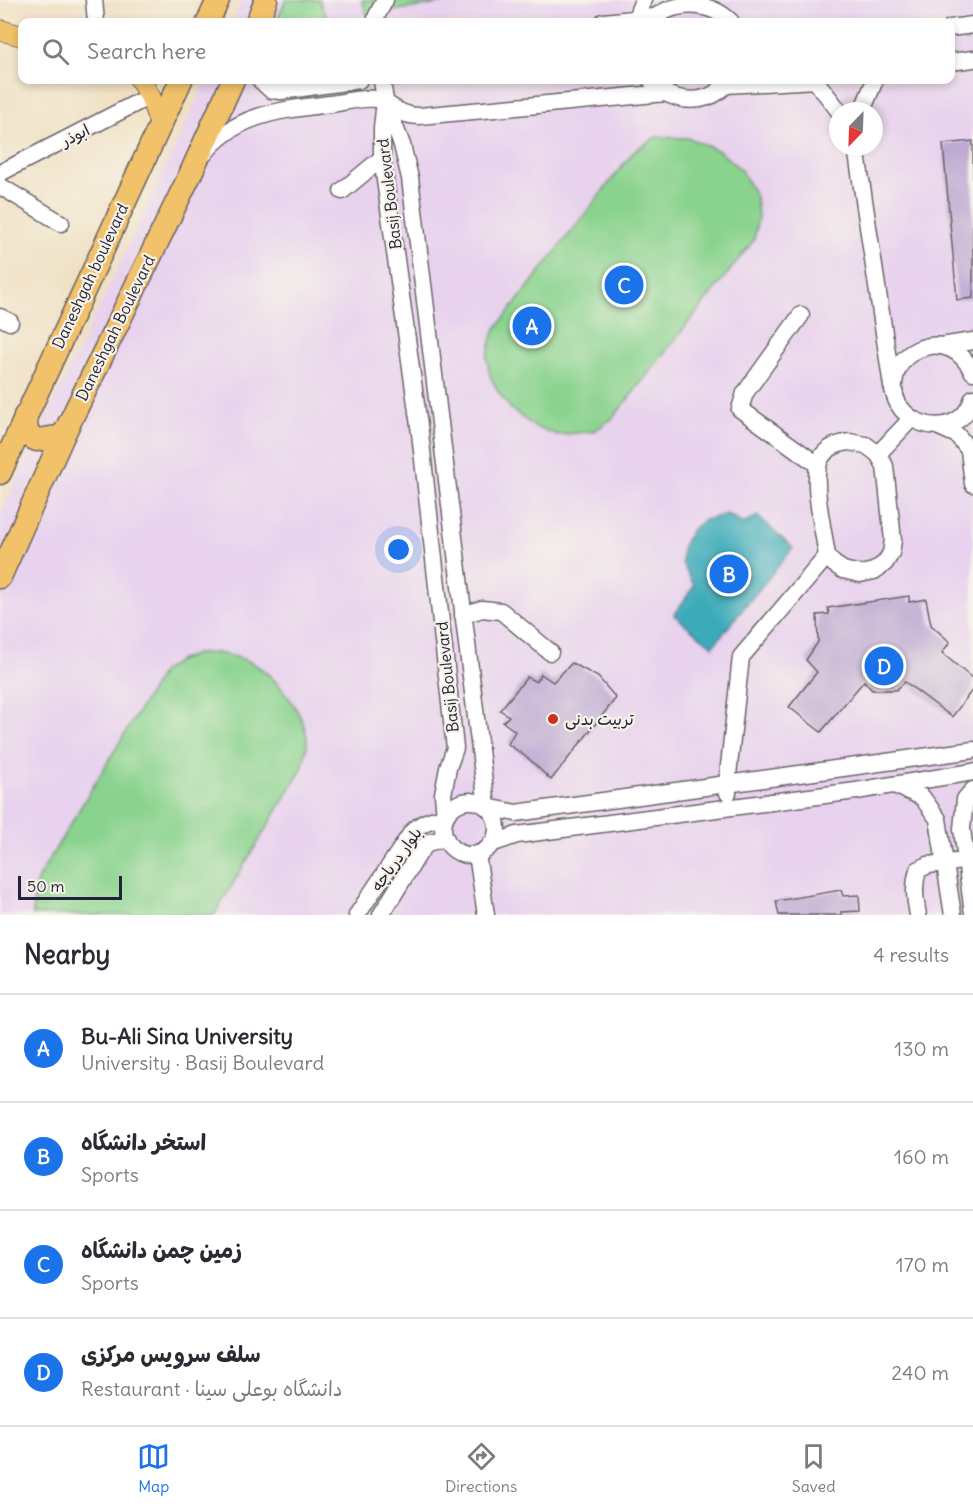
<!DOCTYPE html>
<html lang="en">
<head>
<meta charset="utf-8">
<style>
  :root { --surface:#fff; --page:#f2f2f3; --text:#2b2b33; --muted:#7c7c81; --line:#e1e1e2; --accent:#1a73e8 }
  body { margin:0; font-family:Delius,"Playpen Sans Arabic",sans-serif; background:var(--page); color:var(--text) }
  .compass { position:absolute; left:829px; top:102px; width:54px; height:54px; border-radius:50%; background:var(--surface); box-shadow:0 3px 9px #0003; rotate:203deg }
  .scale { position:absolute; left:18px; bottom:15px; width:104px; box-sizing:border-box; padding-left:6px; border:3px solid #22223b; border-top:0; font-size:16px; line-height:21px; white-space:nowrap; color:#22223b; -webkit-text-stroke:4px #f7f3e8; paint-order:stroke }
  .you { position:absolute; left:399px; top:550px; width:21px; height:21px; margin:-15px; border:4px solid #fff; border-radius:50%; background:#1a73e8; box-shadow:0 0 0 9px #1a73e833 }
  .badge { display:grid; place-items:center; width:39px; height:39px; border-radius:50%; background:var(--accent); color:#fff; font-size:20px; font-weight:700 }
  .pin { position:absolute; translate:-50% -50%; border:3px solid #fff; box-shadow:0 2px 6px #0006 }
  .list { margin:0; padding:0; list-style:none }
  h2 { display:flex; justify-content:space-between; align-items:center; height:78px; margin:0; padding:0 24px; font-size:26px }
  h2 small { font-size:20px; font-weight:400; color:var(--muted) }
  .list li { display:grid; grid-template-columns:39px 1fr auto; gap:18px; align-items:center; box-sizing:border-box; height:108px; padding:0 24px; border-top:2px solid var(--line) }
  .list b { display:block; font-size:22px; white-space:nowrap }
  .list p { margin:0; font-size:20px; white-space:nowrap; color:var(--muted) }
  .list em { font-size:20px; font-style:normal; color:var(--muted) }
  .icon { flex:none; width:33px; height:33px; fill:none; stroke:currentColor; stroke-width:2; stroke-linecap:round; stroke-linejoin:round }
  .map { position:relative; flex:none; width:973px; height:915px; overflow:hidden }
  .search { position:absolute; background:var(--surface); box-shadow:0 3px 9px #0003; left:18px; right:18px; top:18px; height:66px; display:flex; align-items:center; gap:15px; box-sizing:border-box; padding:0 21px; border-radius:12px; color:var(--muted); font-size:22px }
  .sheet { height:510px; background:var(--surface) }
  nav { display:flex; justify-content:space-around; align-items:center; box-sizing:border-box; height:84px; border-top:2px solid var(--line); background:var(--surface); font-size:16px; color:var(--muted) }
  nav a { display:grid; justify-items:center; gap:3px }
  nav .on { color:var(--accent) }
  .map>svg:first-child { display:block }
  .built { fill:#e8d2ee; fill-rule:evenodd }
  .green { fill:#8ad38e; stroke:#567a64; stroke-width:1.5 }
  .water { fill:#3baab9; stroke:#2e667a; stroke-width:1.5 }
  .building { fill:#bfaad3 }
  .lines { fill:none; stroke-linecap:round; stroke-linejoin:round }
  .minor-casing { stroke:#6a646a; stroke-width:19 }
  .major-casing { stroke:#6a646a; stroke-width:22 }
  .highway-casing { stroke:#6a646a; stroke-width:25 }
  .minor { stroke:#fff; stroke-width:16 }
  .major { stroke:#f2c26a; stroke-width:20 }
  .highway { stroke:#f2c26a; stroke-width:22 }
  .poi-dot { fill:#c8321e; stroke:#f7f3e8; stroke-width:2 }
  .labels { text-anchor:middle; stroke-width:4.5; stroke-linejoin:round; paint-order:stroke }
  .street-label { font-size:16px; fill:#22223b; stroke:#f7f3e8 }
  .poi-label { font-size:16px; fill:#22223b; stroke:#f7f3e8; text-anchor:start }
</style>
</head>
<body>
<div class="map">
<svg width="973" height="915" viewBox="0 0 973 915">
  <rect width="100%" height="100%" fill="#f7f3e8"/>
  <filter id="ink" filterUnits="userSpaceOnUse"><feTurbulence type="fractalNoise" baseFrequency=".0167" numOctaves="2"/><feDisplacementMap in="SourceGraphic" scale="12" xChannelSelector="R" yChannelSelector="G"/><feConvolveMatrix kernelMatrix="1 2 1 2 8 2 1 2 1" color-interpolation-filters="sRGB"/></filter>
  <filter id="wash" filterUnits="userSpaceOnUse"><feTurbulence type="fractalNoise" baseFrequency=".008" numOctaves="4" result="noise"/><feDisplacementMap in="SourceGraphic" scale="24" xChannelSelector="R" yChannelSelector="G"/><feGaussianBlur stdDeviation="1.35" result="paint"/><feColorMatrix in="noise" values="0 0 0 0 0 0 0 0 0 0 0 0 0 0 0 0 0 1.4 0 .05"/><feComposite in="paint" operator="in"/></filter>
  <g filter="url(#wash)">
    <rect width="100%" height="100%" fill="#f0e0c2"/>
    <!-- built -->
    <path class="built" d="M242,0H973V915H0V515L173,151L206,80H950V22H232ZM838,111H874V147H838Z"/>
    <!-- green -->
    <g class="green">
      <path d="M286,0H320L322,9L332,22H276Z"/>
      <path d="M362,0H462L367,15Z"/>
      <path d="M656,137L689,138L719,151L741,170L756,197L758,217L754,240L613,418L594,431L558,435L535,427L511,409L499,393L490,376L487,357L494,331L634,151Z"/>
      <path d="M216,653C228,655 241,657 252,663C275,675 307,715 307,742C307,751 304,760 302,769L214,915H33L34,893L38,878L162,672L178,661L196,654Z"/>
    </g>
    <!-- water -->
    <path class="water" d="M727,514L744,524L757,516L793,548L713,646L692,630L674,615L694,586L682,563V548L692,529L705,520Z"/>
    <g id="blocks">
      <!-- building -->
      <g class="building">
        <path d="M973,141V298L957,300L943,144Z"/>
        <path d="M909,596V602L926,599L931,625L950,642L942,653L973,679V689L952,717L905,682L896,690H872L864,681L821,732L789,707L817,672L806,660L818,642L817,615L829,614L828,608Z"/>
        <path d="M572,663L598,677L616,698L551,780L529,759L508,744L515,731L503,722L509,716L500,710L527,677L536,682L541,674L553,682Z"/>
        <path d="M841,890L843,896L859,895L860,911L841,912L842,915H779L776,901Z"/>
      </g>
    </g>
  </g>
  <g filter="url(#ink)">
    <use href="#blocks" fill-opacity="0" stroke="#6a646a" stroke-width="1.5"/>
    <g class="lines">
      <defs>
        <g id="minor">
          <path d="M94,0L96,22"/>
          <path d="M635,20L643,0"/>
          <path d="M375,22L377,15L385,0"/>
          <path d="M603,22L654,17"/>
          <path d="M650,22C672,0 709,0 731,22"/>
          <path d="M950,28L973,25"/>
          <path d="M950,62L973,59"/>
          <path d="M260,80L271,90L281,91L359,80"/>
          <path d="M651,80C663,97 688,104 708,97C717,94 724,87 731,80"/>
          <path d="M815,80L839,111"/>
          <path d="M726,85L817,80"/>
          <path d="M385,101L402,145L410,178L487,807L516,813L973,750"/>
          <path d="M862,111L875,80"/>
          <path d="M856,147L892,386L895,396"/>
          <path d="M204,154C236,113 283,110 330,104C345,102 362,97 377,99C385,101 390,106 397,110C404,114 411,116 419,116L666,93"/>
          <path d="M0,173L150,96"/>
          <path d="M0,186L61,223"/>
          <path d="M342,191L382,158"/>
          <path d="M801,315L745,393L740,409L818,465"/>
          <path d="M0,317L10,322"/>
          <path d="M941,346L973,341"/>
          <path d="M973,372C968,363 962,354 951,349C931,340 905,350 897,371C877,422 958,450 973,398"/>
          <path d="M937,426L957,435L969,450L973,484"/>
          <path d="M849,442L866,445L878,454L885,466L893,540L891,553L885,563L874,571L860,574L843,570L834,564L827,556C824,532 810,477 821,458C827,447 838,444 849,442Z"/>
          <path d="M878,454L911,419"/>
          <path d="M463,615L482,609L501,611L550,652"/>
          <path d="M894,785L922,797L938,819L953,915"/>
          <path d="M973,790L965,799L962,829L973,914"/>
          <path d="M728,793L727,784L741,657L827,556"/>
          <circle cx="470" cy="828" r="27"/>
          <path d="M491,844L517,835L856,791L973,772"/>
          <path d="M477,854L486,915"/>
          <path d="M357,915L412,832C423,821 430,820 445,817L443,794L448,768L455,748L420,433L382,158V128L385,101L382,80"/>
          <path d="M381,915L421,850L429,842L446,839"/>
          <path d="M918,915C915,899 913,886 918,870L928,865L956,862"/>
        </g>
        <g id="major">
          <path d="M0,30L22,36"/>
          <path d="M140,80L150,96L160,124"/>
        </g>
        <g id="highway">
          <path d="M208,22L218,0"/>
          <path d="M257,22L266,0"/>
          <path d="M25,416L28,436L37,440L63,436"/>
          <path d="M0,473L181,80"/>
          <path d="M0,577L63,436L189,177L233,80"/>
        </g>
      </defs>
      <!-- minor casing -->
      <use href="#minor" class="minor-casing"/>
      <!-- major casing -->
      <use href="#major" class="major-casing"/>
      <!-- highway casing -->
      <use href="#highway" class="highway-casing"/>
      <!-- minor -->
      <use href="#minor" class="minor"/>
      <!-- major -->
      <use href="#major" class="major"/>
      <!-- highway -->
      <use href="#highway" class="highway"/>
    </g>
  </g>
  <!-- markers -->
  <circle class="poi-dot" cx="553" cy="719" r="6"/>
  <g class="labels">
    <!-- street labels -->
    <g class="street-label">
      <text transform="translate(75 135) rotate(-27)" y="6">ابوذر</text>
      <text transform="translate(389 194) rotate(-97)" y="6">Basij Boulevard</text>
      <text transform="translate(90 276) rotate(-65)" y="6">Daneshgah boulevard</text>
      <text transform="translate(115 328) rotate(-64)" y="6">Daneshgah Boulevard</text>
      <text transform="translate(447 677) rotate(-96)" y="6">Basij Boulevard</text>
      <text transform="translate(396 859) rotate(-54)" y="6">بلوار دریاچه</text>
    </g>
    <!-- poi labels -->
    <g class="poi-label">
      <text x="565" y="725">تربیت بدنی</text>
    </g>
  </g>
</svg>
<svg class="compass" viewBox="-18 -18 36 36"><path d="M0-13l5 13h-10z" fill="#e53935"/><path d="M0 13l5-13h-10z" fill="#7c7c81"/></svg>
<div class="scale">50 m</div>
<div class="you"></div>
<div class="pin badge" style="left:532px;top:326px">A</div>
<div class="pin badge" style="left:729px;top:574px">B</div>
<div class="pin badge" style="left:624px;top:285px">C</div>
<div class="pin badge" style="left:884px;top:666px">D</div>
<div class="search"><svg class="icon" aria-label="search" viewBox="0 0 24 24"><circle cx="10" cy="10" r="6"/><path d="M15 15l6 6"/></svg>Search here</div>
</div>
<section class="sheet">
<h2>Nearby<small>4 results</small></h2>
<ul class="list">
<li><span class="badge">A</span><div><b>Bu-Ali Sina University</b><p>University · Basij Boulevard</p></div><em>130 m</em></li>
<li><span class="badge">B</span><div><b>استخر دانشگاه</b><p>Sports</p></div><em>160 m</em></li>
<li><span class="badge">C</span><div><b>زمین چمن دانشگاه</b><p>Sports</p></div><em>170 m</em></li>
<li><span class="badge">D</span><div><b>سلف سرویس مرکزی</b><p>Restaurant · دانشگاه بوعلی سینا</p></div><em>240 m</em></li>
</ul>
</section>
<nav>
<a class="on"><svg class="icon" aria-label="map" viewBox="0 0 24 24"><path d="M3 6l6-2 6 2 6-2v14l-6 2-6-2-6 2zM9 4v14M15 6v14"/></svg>Map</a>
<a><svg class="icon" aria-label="directions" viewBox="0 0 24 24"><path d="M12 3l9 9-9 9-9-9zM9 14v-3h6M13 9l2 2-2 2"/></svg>Directions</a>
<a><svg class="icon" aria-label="saved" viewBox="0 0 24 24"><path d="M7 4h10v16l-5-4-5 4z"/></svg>Saved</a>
</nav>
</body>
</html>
